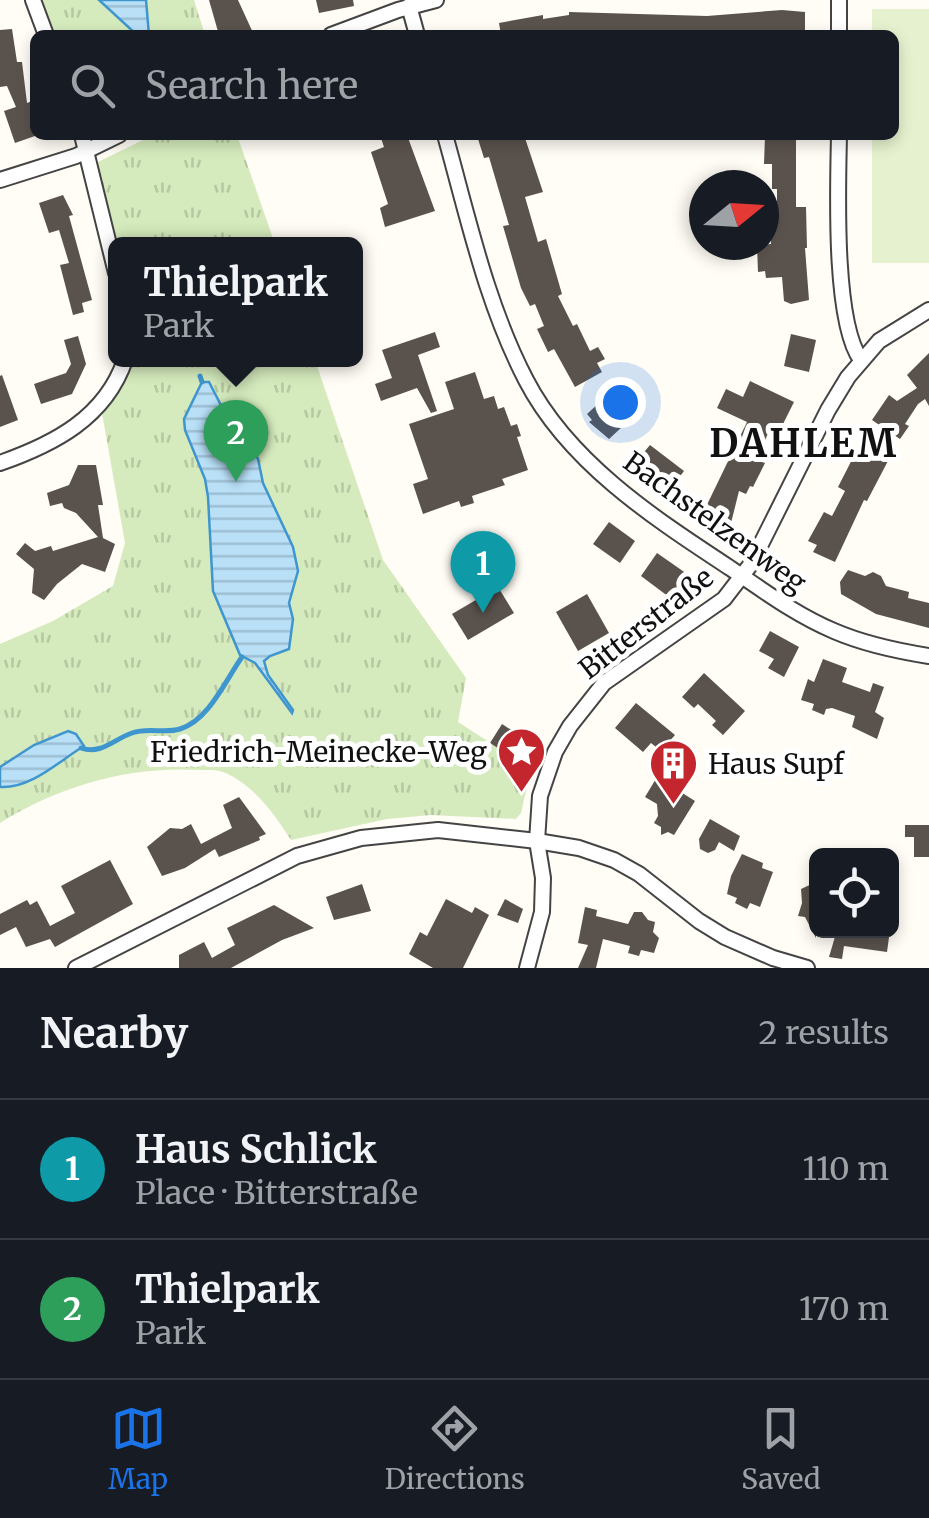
<!DOCTYPE html>
<html lang="en">
<head>
<meta charset="utf-8">
<style>
  :root { --surface:#171b24; --page:#242831; --text:#f1f3f6; --muted:#9ea1a6; --line:#363941; --accent:#1a73e8 }
  body { margin:0; font-family:Merriweather,serif; background:var(--page); color:var(--text) }
  .controls { position:absolute; right:30px; bottom:30px; display:grid; overflow:hidden; border-radius:15px; box-shadow:0 5px 15px #0003 }
  .controls button { width:90px; height:90px; display:grid; place-items:center; padding:0; border:0; border-bottom:2px solid var(--line); background:var(--surface); color:var(--text); font:50px sans-serif }
  .compass { position:absolute; left:689px; top:170px; width:90px; height:90px; border-radius:50%; background:var(--surface); box-shadow:0 5px 15px #0003; rotate:72deg }
  .you { position:absolute; left:620px; top:402px; width:35px; height:35px; margin:-25px; border:8px solid #fff; border-radius:50%; background:#1a73e8; box-shadow:0 0 0 15px #1a73e833 }
  .badge { display:grid; place-items:center; width:65px; height:65px; border-radius:50%; background:var(--accent); color:#fff; font-size:32px; font-weight:700 }
  .pin { position:absolute; translate:-50% -82px; filter:drop-shadow(0 2px 5px #0008) }
  .pin::after { content:''; position:absolute; top:52px; width:35px; height:30px; background:inherit; clip-path:polygon(0 0,100% 0,50% 100%) }
  .popup { position:absolute; left:108px; top:237px; width:255px; height:130px; box-sizing:border-box; display:grid; place-content:center; border-radius:15px; background:var(--surface); filter:drop-shadow(0 2px 8px #0005); font-size:32px; white-space:nowrap; color:var(--muted) }
  .popup b { font-size:38px; color:var(--text) }
  .popup::after { content:''; position:absolute; left:50%; top:100%; margin-left:-20px; border:20px solid transparent; border-top-color:var(--surface) }
  .list { margin:0; padding:0; list-style:none }
  h2 { display:flex; justify-content:space-between; align-items:center; height:130px; margin:0; padding:0 40px; font-size:42px }
  h2 small { font-size:32px; font-weight:400; color:var(--muted) }
  .list li { display:grid; grid-template-columns:65px 1fr auto; gap:30px; align-items:center; box-sizing:border-box; height:140px; padding:0 40px; border-top:2px solid var(--line) }
  .list b { display:block; font-size:38px; white-space:nowrap }
  .list p { margin:0; font-size:32px; white-space:nowrap; color:var(--muted) }
  .list em { font-size:32px; font-style:normal; color:var(--muted) }
  .icon { flex:none; width:55px; height:55px; fill:none; stroke:currentColor; stroke-width:2; stroke-linecap:round; stroke-linejoin:round }
  .map { position:relative; flex:none; width:929px; height:968px; overflow:hidden }
  .search { position:absolute; background:var(--surface); box-shadow:0 5px 15px #0003; left:30px; right:30px; top:30px; height:110px; display:flex; align-items:center; gap:25px; box-sizing:border-box; padding:0 35px; border-radius:15px; color:var(--muted); font-size:38px }
  .sheet { height:410px; background:var(--surface) }
  nav { display:flex; justify-content:space-around; align-items:center; box-sizing:border-box; height:140px; border-top:2px solid var(--line); background:var(--surface); font-size:28px; color:var(--muted) }
  nav a { display:grid; justify-items:center; gap:5px }
  nav .on { color:var(--accent) }
  .map>svg:first-child { display:block }
  .park { fill:url(#park-tufts) }
  .pitch { fill:#e6f2cf }
  .water { fill:url(#water-rules); stroke:#3f96cf; stroke-width:2.5 }
  .lines { fill:none; stroke-linecap:round; stroke-linejoin:round }
  .stream { stroke:#3f96cf; stroke-width:5 }
  .building { fill:#5a524d }
  .street-casing { stroke:#444; stroke-width:18 }
  .street { stroke:#fff; stroke-width:14 }
  .labels { text-anchor:middle; stroke-width:10; stroke-linejoin:round; paint-order:stroke }
  .street-label { font-size:28px; fill:#111; stroke:#fff }
  .poi-label { font-size:28px; fill:#111; stroke:#fff; text-anchor:end }
  .district-label { font-size:38px; font-weight:bold; letter-spacing:2.5px; fill:#111; stroke:#fff }
</style>
</head>
<body>
<div class="map">
<svg width="929" height="968" viewBox="0 0 929 968">
  <defs>
    <pattern id="park-tufts" width="24" height="20" patternUnits="userSpaceOnUse" patternTransform="scale(2.5)"><rect width="24" height="20" fill="#d5ebbd"/><path d="M3 7l-1-3M5 7V3M7 7l1-3M15 17l-1-3M17 17v-4M19 17l1-3" fill="none" stroke="#b6c8a1"/></pattern>
    <pattern id="water-rules" width="6" height="5" patternUnits="userSpaceOnUse" patternTransform="scale(2.5)"><rect width="6" height="5" fill="#b9e0f7"/><path d="M0 2.5h6" fill="none" stroke="#9ebfd3"/></pattern>
  </defs>
  <rect width="100%" height="100%" fill="#fffdf5"/>
  <!-- park -->
  <g class="park">
    <path d="M42,0H194L205,35H55Z"/>
    <path d="M153,135H237L275,244H117L96,163Z"/>
    <path d="M133,360H315L383,560L466,678L458,722L531,769L521,813L516,819L431,815L387,819L291,840C274,814 256,788 228,774C219,769 208,770 198,770C129,766 59,786 0,823V644L53,621L113,586L125,543L102,413L118,394Z"/>
  </g>
  <!-- pitch -->
  <path class="pitch" d="M872,9H929V263H872V135H894V35H872Z"/>
  <!-- water -->
  <g class="water">
    <path d="M99,0H146L149,35H137Z"/>
    <path d="M202,382H209L224,411L249,441L258,459L263,483L293,547L298,571L289,603L293,619L289,649L270,656L264,661L268,675L293,710L292,713L255,663L240,655L213,591L208,497L205,479L185,430L184,419Z"/>
    <path d="M68,731L76,734L84,746C59,761 31,789 0,787V767L34,745Z"/>
  </g>
  <g class="lines">
    <!-- stream -->
    <g class="stream">
      <path d="M200,376L202,382"/>
      <path d="M81,748C101,755 114,739 132,733C149,727 164,734 180,729C209,720 225,681 242,657"/>
    </g>
  </g>
  <!-- building -->
  <g class="building">
    <path d="M209,0H238L254,35H219Z"/>
    <path d="M316,0H353L354,6L319,13Z"/>
    <path d="M782,10L805,12V35H501L499,23L543,15V19L569,15V12L707,16Z"/>
    <path d="M12,29L17,62H22L27,103L35,100V136L15,143L4,111L16,107L7,86L0,87V30Z"/>
    <path d="M380,135H407L435,211L385,227L380,208L388,204L371,152L384,147Z"/>
    <path d="M494,135H524L543,192L525,197L538,242L546,239L562,294L558,296L573,326L577,324L590,351L598,347L605,359L597,363L602,372L575,387L554,349L548,352L537,329L544,326L535,304L530,306L521,288L503,226L509,225L489,157L484,158L478,139Z"/>
    <path d="M765,135H796V207H806L807,248H805L809,300L791,304L784,301L782,277L766,278L765,271L758,272L757,245L771,244L770,221H777V189H772V164H764Z"/>
    <path d="M63,195L73,215L69,216L92,300L82,303L84,312L73,315L60,265L69,263L59,230L49,233L39,203Z"/>
    <path d="M435,332L440,347L418,355L437,411L431,413L417,388L381,401L375,384L392,378L382,350Z"/>
    <path d="M791,334L816,340L809,372L784,366Z"/>
    <path d="M78,336L86,364L72,394L41,404L34,384L66,373L71,364L64,340Z"/>
    <path d="M929,353V406L925,399L918,404L905,424L909,426L900,439L872,420L889,395L897,401L917,388L907,375Z"/>
    <path d="M475,372L484,399L494,396L498,409L504,407L511,426L517,424L521,436L517,437L528,470L502,479L505,485L472,496L474,503L461,507L459,501L423,514L413,484L428,479L409,424L454,409L445,382Z"/>
    <path d="M2,375L18,420L0,427V376Z"/>
    <path d="M750,381L794,402L781,428L772,424L760,452L765,455L762,462L765,463L753,487L750,486L746,494L739,491L730,527L703,513L747,422L717,408L726,389L743,397Z"/>
    <path d="M600,402L622,427L609,439L589,422L592,420L587,414Z"/>
    <path d="M860,444L889,459L867,501L864,500L835,562L813,552L817,545L808,541L824,512L832,516L845,491L838,487Z"/>
    <path d="M650,445L684,471L669,491L634,464Z"/>
    <path d="M78,465H96L103,505H98L103,538L115,544L105,572L82,564L57,584L44,600L32,593L34,569L16,554L25,543L35,551L51,546L53,551L98,537L76,513L64,508L62,503L50,506L47,493L69,485Z"/>
    <path d="M609,522L635,541L620,563L593,544Z"/>
    <path d="M657,553L690,576L673,600L641,576Z"/>
    <path d="M848,570L865,576L873,572L881,576L886,586L909,592L908,598L929,603V628L876,614L841,594L840,582Z"/>
    <path d="M498,587L514,613L468,640L452,614Z"/>
    <path d="M587,594L609,633L578,651L556,612Z"/>
    <path d="M770,631L799,647L784,677L768,668L774,659L759,651Z"/>
    <path d="M823,659L847,668L842,682L870,692L873,683L884,687L875,712L884,718L877,739L852,727L855,716L832,708L826,709L824,715L812,710L814,704L801,700L808,679L814,682Z"/>
    <path d="M704,673L745,711L723,735L712,725L716,721L698,704L694,708L682,697Z"/>
    <path d="M636,703L675,735L661,751L651,743L643,752L615,728Z"/>
    <path d="M502,724L530,742L518,761L490,743Z"/>
    <path d="M657,777L695,801L674,835L668,832L661,835V827L654,823L658,816L657,804L645,797Z"/>
    <path d="M239,797L266,834L259,837L260,840L219,857L215,849L185,868L162,876L147,847L170,828L182,829L191,824L201,844L232,828L223,805Z"/>
    <path d="M710,819L740,836L734,851L719,842L715,850L708,853L700,849L699,839Z"/>
    <path d="M905,825H929V857H914V837H905Z"/>
    <path d="M742,854L763,863L762,868L773,872L760,907L750,903L747,909L735,903L737,898L727,894L731,876Z"/>
    <path d="M110,860L133,904L55,947L50,939L26,947L16,927L0,935V914L27,900L30,905L37,901L50,926L75,913L61,886Z"/>
    <path d="M816,882V938L805,917L798,916L802,903L801,889Z"/>
    <path d="M362,884L371,911L334,920L326,897Z"/>
    <path d="M446,899L472,913L475,907L489,915L463,968H433L409,954L420,932L427,936Z"/>
    <path d="M505,899L523,909L518,923L497,915Z"/>
    <path d="M274,905L314,928L282,940L231,968H179V955L204,942L212,958L235,945L227,928Z"/>
    <path d="M585,907L597,910L596,916L628,924L634,912H642L648,920L655,922L653,932L659,938L654,953L641,950L639,956L628,953L630,946L603,939L596,968H578L588,945L578,943Z"/>
    <path d="M837,930L855,935L856,930H890L887,952L844,946L842,959L829,957Z"/>
  </g>
  <g class="lines">
    <defs>
      <g id="street">
        <path d="M33,0L46,35"/>
        <path d="M409,6L417,35"/>
        <path d="M331,35L398,10L436,0"/>
        <path d="M839,35V0"/>
        <path d="M82,135L116,273"/>
        <path d="M445,135C468,217 486,303 526,380C569,463 654,518 730,568C764,591 796,615 834,631C864,644 897,651 929,656"/>
        <path d="M839,135C838,186 833,322 861,360"/>
        <path d="M0,180L76,156L119,135"/>
        <path d="M0,463C54,444 105,418 125,360"/>
        <path d="M76,968L297,856L361,838L438,830L537,841L579,848L614,860L639,874L699,921L725,937L773,958L807,968"/>
        <path d="M527,968L542,912L543,878L537,841L540,796L555,752L570,726L604,683L724,599L751,564L828,410L848,377L879,341L929,310"/>
      </g>
    </defs>
    <!-- street casing -->
    <use href="#street" class="street-casing"/>
    <!-- street -->
    <use href="#street" class="street"/>
  </g>
  <!-- icons -->
  <defs>
    <symbol id="sight-pin" viewBox="-11 -11 22 30"><path d="M0 17L-7.5 6A9.5 9.5 0 1 1 7.5 6Z" fill="#c4262e" stroke="#fff"/><path d="M0-6L1.8-2.2L6-1.7L2.9 1.2L3.7 5.4L0 3.3L-3.7 5.4L-2.9 1.2L-6-1.7L-1.8-2.2Z" fill="#fff"/></symbol>
    <symbol id="building-pin" viewBox="-11 -11 22 30"><path d="M0 17L-7.5 6A9.5 9.5 0 1 1 7.5 6Z" fill="#c4262e" stroke="#fff"/><path d="M-4-6H4V6H1V3H-1V6H-4ZM-2.5-4.3h1.7v1.8h-1.7ZM.8-4.3h1.7v1.8H.8ZM-2.5-1h1.7V.8h-1.7ZM.8-1h1.7V.8H.8Z" fill="#fff"/></symbol>
  </defs>
  <g fill-rule="evenodd">
    <use href="#sight-pin" x="494" y="724" width="55" height="75"/>
    <use href="#building-pin" x="646" y="736" width="55" height="75"/>
  </g>
  <g class="labels">
    <!-- street labels -->
    <g class="street-label">
      <text transform="translate(715 522) rotate(36)" y="10">Bachstelzenweg</text>
      <text transform="translate(646 623) rotate(-38)" y="10">Bitterstraße</text>
    </g>
    <!-- poi labels -->
    <g class="poi-label">
      <text x="487" y="762">Friedrich-Meinecke-Weg</text>
      <text x="708" y="774" text-anchor="start">Haus Supf</text>
    </g>
    <!-- district labels -->
    <g class="district-label">
      <text x="804" y="457">DAHLEM</text>
    </g>
  </g>
</svg>
<div class="controls">
<button><svg class="icon" aria-label="locate" viewBox="0 0 24 24"><circle cx="12" cy="12" r="6"/><path d="M12 2v4M12 18v4M2 12h4M18 12h4"/></svg></button>
</div>
<svg class="compass" viewBox="-18 -18 36 36"><path d="M0-13l5 13h-10z" fill="#e53935"/><path d="M0 13l5-13h-10z" fill="#9ea1a6"/></svg>
<div class="you"></div>
<div class="pin badge" style="left:483px;top:613px;background:#0f9aa8">1</div>
<div class="pin badge" style="left:236px;top:482px;background:#2e9e5b">2</div>
<div class="popup"><b>Thielpark</b>Park</div>
<div class="search"><svg class="icon" aria-label="search" viewBox="0 0 24 24"><circle cx="10" cy="10" r="6"/><path d="M15 15l6 6"/></svg>Search here</div>
</div>
<section class="sheet">
<h2>Nearby<small>2 results</small></h2>
<ul class="list">
<li><span class="badge" style="background:#0f9aa8">1</span><div><b>Haus Schlick</b><p>Place · Bitterstraße</p></div><em>110 m</em></li>
<li><span class="badge" style="background:#2e9e5b">2</span><div><b>Thielpark</b><p>Park</p></div><em>170 m</em></li>
</ul>
</section>
<nav>
<a class="on"><svg class="icon" aria-label="map" viewBox="0 0 24 24"><path d="M3 6l6-2 6 2 6-2v14l-6 2-6-2-6 2zM9 4v14M15 6v14"/></svg>Map</a>
<a><svg class="icon" aria-label="directions" viewBox="0 0 24 24"><path d="M12 3l9 9-9 9-9-9zM9 14v-3h6M13 9l2 2-2 2"/></svg>Directions</a>
<a><svg class="icon" aria-label="saved" viewBox="0 0 24 24"><path d="M7 4h10v16l-5-4-5 4z"/></svg>Saved</a>
</nav>
</body>
</html>
